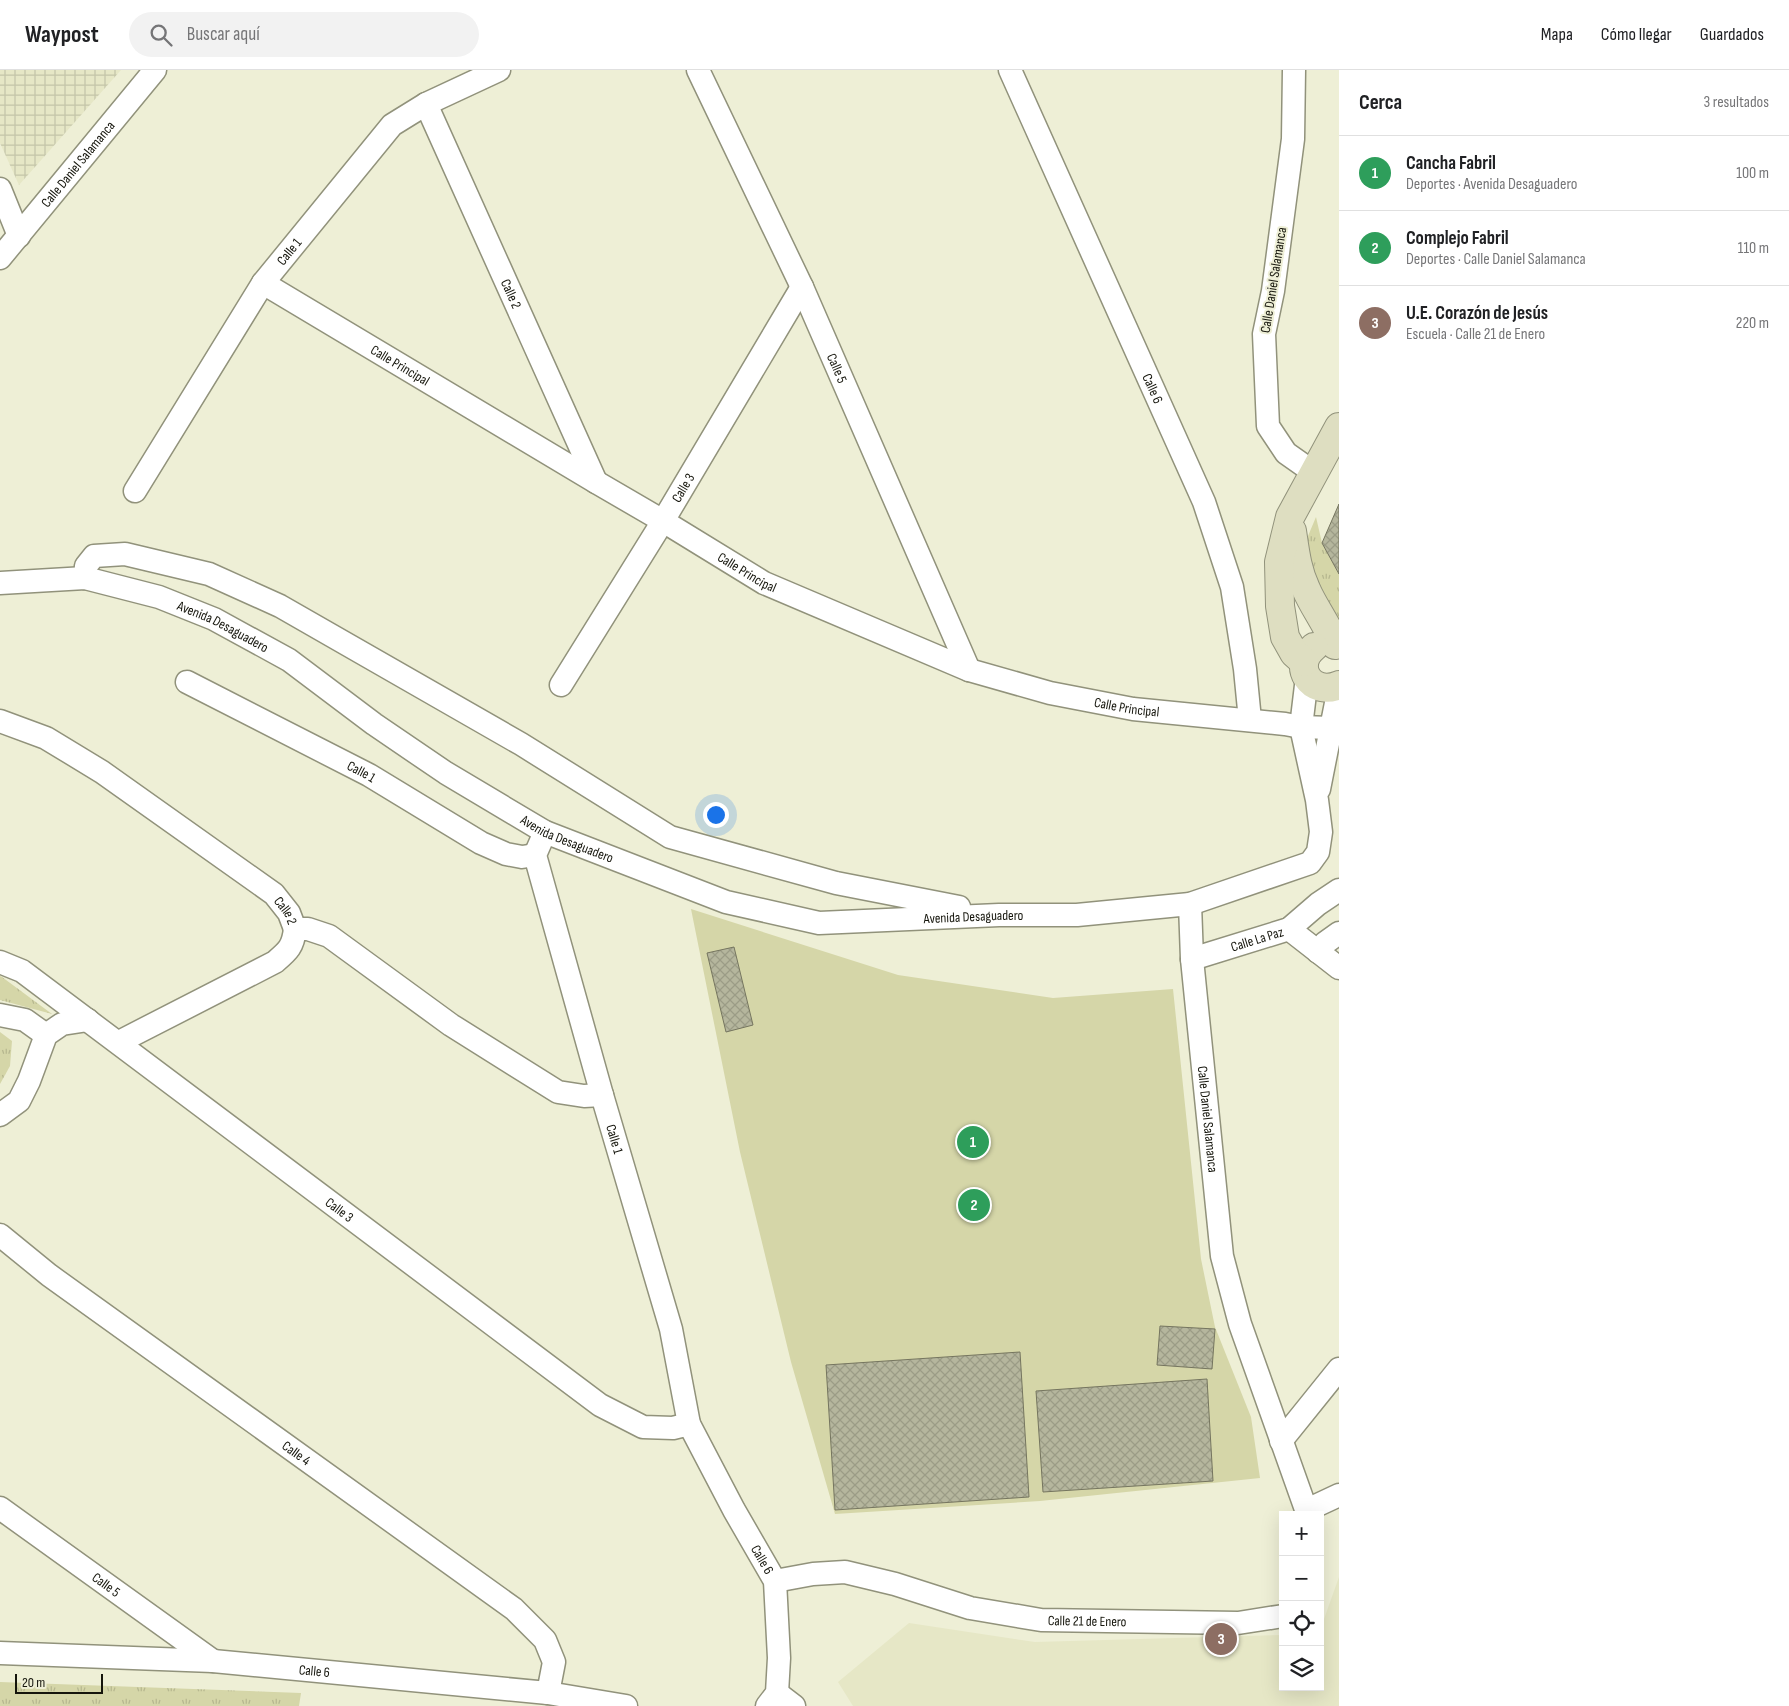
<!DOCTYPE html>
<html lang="es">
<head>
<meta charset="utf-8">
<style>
  :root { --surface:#fff; --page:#f2f2f2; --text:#202124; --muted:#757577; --line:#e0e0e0; --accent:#b45309 }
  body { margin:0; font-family:"Sofia Sans Condensed",sans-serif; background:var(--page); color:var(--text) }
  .controls { position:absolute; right:15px; bottom:15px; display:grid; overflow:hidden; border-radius:0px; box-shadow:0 5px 20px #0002 }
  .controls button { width:45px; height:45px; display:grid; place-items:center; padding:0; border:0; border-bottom:1px solid var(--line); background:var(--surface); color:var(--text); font:25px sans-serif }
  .scale { position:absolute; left:15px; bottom:12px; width:88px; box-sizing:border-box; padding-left:5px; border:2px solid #15150c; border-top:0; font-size:14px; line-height:18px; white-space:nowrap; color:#15150c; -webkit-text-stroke:4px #eeefd6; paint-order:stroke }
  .you { position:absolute; left:715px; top:744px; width:18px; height:18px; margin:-12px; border:4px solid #fff; border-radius:50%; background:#1a73e8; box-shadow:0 0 0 8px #1a73e833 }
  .badge { display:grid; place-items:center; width:32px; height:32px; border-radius:50%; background:var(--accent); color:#fff; font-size:16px; font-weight:700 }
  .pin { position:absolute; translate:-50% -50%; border:2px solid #fff; box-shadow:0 1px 5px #0006 }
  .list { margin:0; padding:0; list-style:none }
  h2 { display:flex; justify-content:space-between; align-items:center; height:65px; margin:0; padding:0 20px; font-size:21px }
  h2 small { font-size:16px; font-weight:400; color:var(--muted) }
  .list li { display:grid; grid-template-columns:32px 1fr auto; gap:15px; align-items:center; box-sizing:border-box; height:75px; padding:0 20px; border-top:1px solid var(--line) }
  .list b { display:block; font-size:19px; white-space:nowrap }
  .list p { margin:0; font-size:16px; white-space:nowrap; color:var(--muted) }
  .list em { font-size:16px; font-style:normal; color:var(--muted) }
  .icon { flex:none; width:28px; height:28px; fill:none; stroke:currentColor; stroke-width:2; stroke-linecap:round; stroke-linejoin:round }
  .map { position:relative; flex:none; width:1339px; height:1636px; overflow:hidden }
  header { display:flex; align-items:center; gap:30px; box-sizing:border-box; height:70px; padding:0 25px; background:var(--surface); border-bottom:1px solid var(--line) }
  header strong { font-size:24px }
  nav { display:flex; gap:28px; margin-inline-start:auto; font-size:18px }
  .search { width:350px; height:45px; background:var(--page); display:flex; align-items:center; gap:12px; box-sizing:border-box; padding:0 18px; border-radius:28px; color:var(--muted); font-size:19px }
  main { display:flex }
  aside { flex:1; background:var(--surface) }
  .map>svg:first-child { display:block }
  .built { fill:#e6e7c6 }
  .industrial { fill:url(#industrial-grid) }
  .grass { fill:#d5d6a8 }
  .park { fill:url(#park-tufts) }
  .building { fill:url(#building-cross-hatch); stroke:#75755f }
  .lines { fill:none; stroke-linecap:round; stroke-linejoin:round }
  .street-casing { stroke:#91927b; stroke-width:25 }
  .secondary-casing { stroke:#91927b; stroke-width:30 }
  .street { stroke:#fff; stroke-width:22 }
  .secondary { stroke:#dedec1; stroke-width:28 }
  .labels { text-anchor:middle; stroke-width:4; stroke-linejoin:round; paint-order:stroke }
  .street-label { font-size:14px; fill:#15150c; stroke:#eeefd6 }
</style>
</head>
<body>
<header>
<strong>Waypost</strong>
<div class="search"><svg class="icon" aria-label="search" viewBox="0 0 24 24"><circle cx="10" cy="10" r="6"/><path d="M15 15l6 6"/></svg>Buscar aquí</div>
<nav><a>Mapa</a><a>Cómo llegar</a><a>Guardados</a></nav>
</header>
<main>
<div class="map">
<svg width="1339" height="1636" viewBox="0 0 1339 1636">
  <defs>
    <pattern id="industrial-grid" width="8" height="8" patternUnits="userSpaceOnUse" patternTransform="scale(1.25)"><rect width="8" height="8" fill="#e6e7c6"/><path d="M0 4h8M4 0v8" fill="none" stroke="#c4c5a9"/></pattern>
    <pattern id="park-tufts" width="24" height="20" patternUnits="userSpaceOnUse" patternTransform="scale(1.25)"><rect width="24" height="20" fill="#d5d6a8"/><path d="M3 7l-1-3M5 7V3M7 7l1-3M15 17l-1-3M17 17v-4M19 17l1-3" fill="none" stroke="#b6b78f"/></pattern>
    <pattern id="building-cross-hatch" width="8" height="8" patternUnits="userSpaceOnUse" patternTransform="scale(1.25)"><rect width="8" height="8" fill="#b5b69d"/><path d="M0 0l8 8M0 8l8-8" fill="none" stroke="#9b9c86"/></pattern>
  </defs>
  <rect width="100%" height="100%" fill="#eeefd6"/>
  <!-- built -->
  <path class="built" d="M1339,1507V1636H853L838,1612L909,1553L1035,1572L1283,1565V1617H1320V1552L1324,1549Z"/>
  <!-- industrial -->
  <path class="industrial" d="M0,0H121L19,115L0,73Z"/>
  <!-- grass -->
  <path class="grass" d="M691,839L898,905L1053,928L1173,919L1201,1189L1215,1257L1251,1347L1260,1408L1040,1431L835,1444L791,1292L740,1082Z"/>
  <!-- park -->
  <g class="park">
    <path d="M1316,447L1322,473L1339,504V559L1300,485Z"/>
    <path d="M0,906L2,907L52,944L0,930Z"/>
    <path d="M0,962L12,971L10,996L0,1014Z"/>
    <path d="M0,1612L301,1623L299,1636H0Z"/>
  </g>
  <!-- building -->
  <g class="building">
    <path d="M1339,434V504L1322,473Z"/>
    <path d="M734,877L753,955L726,962L707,883Z"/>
    <path d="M1160,1256L1215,1259L1212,1299L1157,1295Z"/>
    <path d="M1020,1282L1029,1427L835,1440L826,1295Z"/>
    <path d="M1207,1309L1213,1411L1043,1422L1036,1321Z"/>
  </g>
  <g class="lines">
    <defs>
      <g id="street">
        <path id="s1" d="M698,0L802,217L969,600"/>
        <path id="s2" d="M1010,0L1204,432L1232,517L1245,599L1250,650"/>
        <path d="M1294,0L1293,69L1273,221L1264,264L1268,356L1286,383L1313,402"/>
        <path id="s3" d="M426,34L596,412"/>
        <path d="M0,119L19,166"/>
        <path id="s4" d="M0,188L155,0"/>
        <path id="s5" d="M263,213L596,412L663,451L764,513L969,600L1050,623L1133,639L1285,654L1301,657L1331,658"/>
        <path id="s6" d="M135,421L263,213L392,55L426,34L499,0"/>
        <path d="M85,508L86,496L94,486L125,484L209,504L280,536L521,674L670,767L836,813L959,837"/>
        <path id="s7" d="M0,513L85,508L159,527L214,549L289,590L374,654L446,703L545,762L726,832L819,853L999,845H1077L1190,834L1310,793L1318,782L1321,762L1317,730L1301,657L1307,607"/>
        <path id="s8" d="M187,612L369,705L481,773L506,784L522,787L535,785"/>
        <path id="s9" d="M561,615L663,451L802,217"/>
        <path id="s10" d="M0,651L46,668L102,702L274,824L289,843L295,859"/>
        <path d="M1319,719L1339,618"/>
        <path id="s11" d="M545,762L535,785L602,1025L671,1259L689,1354L734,1440L775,1511L779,1588L777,1623L767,1636"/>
        <path id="s12" d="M1190,834L1192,889L1222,1186L1240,1254L1308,1445"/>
        <path d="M295,859H308L329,866L451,955L558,1022L584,1026L602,1025"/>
        <path d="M1289,859L1339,898"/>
        <path d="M1318,882L1325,873L1339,863"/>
        <path id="s13" d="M1192,889L1289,859L1318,834L1339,820"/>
        <path id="s14" d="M0,892L22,901L600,1335L643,1357L673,1358L689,1354"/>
        <path d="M0,945L25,950L46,965"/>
        <path d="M119,972L275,892C288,881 293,877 295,859"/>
        <path d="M0,1045L19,1031L29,1011L46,965L62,954L88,950"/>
        <path id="s15" d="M0,1165L49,1205L514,1539L545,1570L554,1592L548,1623"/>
        <path d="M1281,1371L1339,1299"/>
        <path id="s16" d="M0,1438L213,1591"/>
        <path d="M1307,1440L1339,1425"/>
        <path id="s17" d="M775,1511L813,1504L845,1502L895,1514L970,1538L1041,1550L1238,1553L1283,1546"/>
        <path id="s18" d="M0,1583L213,1591L548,1623L626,1636"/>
        <path d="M777,1623L794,1636"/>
      </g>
      <g id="secondary">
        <path d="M1292,461C1295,481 1297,500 1306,519C1314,538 1328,555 1335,575"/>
        <path d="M1314,577C1291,596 1311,627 1339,615"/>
        <path d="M1304,592L1294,583L1285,567L1280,536L1279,492L1290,447L1339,357"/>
      </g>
    </defs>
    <!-- street casing -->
    <use href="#street" class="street-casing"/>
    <!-- secondary casing -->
    <use href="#secondary" class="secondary-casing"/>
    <!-- street -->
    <use href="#street" class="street"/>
    <!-- secondary -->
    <use href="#secondary" class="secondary"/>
  </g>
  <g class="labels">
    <!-- street labels -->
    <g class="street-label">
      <text dy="5" stroke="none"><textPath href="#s4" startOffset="122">Calle Daniel Salamanca</textPath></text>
      <text dy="5" stroke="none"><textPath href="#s6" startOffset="285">Calle 1</textPath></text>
      <text transform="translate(1273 210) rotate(-81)" y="5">Calle Daniel Salamanca</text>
      <text dy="5" stroke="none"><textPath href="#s3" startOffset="208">Calle 2</textPath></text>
      <text dy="5" stroke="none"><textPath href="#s5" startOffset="160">Calle Principal</textPath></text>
      <text dy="5" stroke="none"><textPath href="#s1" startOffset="329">Calle 5</textPath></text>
      <text dy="5" stroke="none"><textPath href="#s2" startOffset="349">Calle 6</textPath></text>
      <text dy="5" stroke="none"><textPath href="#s9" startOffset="232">Calle 3</textPath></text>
      <text dy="5" stroke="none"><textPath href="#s5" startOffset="564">Calle Principal</textPath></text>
      <text dy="5" stroke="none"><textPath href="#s7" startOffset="232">Avenida Desaguadero</textPath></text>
      <text dy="5" stroke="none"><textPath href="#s5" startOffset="969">Calle Principal</textPath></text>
      <text dy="5" stroke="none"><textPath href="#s8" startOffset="196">Calle 1</textPath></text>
      <text dy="5" stroke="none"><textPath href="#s7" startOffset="638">Avenida Desaguadero</textPath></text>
      <text dy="5" stroke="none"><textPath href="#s10" startOffset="346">Calle 2</textPath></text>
      <text dy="5" stroke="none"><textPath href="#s7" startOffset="1059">Avenida Desaguadero</textPath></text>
      <text dy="5" stroke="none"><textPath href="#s13" startOffset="68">Calle La Paz</textPath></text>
      <text dy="5" stroke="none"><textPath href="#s12" startOffset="216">Calle Daniel Salamanca</textPath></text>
      <text dy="5" stroke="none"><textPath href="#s11" startOffset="320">Calle 1</textPath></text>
      <text dy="5" stroke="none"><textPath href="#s14" startOffset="421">Calle 3</textPath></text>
      <text dy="5" stroke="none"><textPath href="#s15" startOffset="368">Calle 4</textPath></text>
      <text dy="5" stroke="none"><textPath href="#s11" startOffset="769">Calle 6</textPath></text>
      <text dy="5" stroke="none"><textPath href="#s16" startOffset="131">Calle 5</textPath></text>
      <text dy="5" stroke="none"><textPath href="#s17" startOffset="319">Calle 21 de Enero</textPath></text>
      <text dy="5" stroke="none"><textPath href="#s18" startOffset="315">Calle 6</textPath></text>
    </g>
  </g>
</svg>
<div class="controls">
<button>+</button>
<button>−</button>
<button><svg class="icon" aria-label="locate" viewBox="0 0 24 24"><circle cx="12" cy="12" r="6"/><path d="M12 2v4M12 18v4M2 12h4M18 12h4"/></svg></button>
<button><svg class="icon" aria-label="layers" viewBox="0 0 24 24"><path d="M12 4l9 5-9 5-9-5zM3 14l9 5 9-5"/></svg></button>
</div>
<div class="scale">20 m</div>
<div class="you"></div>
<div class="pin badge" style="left:973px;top:1072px;background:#2e9e5b">1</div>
<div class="pin badge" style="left:974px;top:1135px;background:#2e9e5b">2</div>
<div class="pin badge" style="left:1221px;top:1569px;background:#8d6e63">3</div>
</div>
<aside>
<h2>Cerca<small>3 resultados</small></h2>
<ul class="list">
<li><span class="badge" style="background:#2e9e5b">1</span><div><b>Cancha Fabril</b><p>Deportes · Avenida Desaguadero</p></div><em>100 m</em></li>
<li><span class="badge" style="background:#2e9e5b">2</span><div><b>Complejo Fabril</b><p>Deportes · Calle Daniel Salamanca</p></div><em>110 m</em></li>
<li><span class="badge" style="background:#8d6e63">3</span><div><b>U.E. Corazón de Jesús</b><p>Escuela · Calle 21 de Enero</p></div><em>220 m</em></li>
</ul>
</aside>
</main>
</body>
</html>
